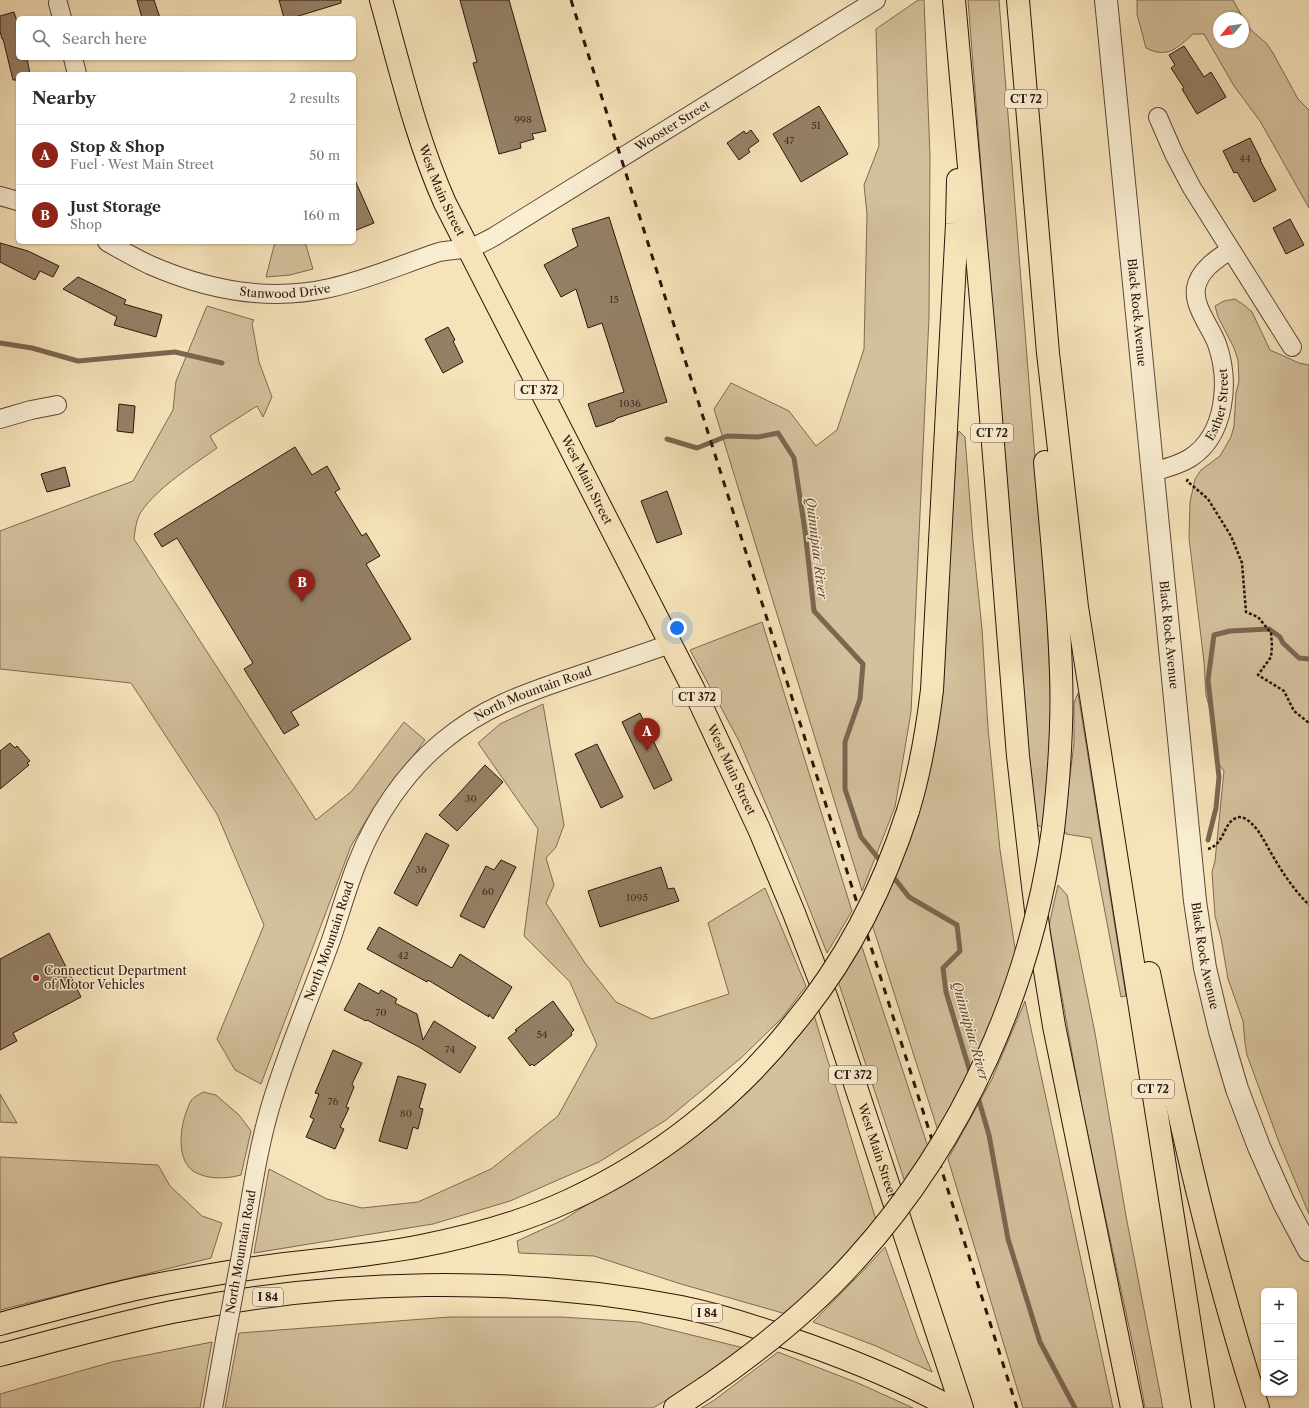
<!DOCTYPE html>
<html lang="en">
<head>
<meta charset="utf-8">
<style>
  :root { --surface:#fff; --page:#f2f2f3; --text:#2b2b33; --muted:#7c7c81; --line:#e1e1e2; --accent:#8f2418 }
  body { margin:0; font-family:"Libre Caslon Text",serif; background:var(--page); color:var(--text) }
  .controls { position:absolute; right:12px; bottom:12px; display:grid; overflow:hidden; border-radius:6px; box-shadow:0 1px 3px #0004 }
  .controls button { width:36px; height:36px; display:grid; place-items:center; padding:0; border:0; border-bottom:1px solid var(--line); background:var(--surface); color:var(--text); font:20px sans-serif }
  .compass { position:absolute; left:1213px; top:12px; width:36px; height:36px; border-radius:50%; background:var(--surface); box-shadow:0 1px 3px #0004; rotate:241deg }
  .you { position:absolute; left:677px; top:628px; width:14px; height:14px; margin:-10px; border:3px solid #fff; border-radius:50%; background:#1a73e8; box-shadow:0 0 0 6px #1a73e833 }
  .badge { display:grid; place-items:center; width:26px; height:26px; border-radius:50%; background:var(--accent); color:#fff; font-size:13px; font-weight:700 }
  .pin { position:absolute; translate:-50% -33px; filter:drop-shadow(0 1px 2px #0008) }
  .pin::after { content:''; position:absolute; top:21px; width:14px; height:12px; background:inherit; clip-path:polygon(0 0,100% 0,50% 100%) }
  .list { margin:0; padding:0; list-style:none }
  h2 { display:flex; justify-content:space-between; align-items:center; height:52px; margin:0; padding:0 16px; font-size:17px }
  h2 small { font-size:13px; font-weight:400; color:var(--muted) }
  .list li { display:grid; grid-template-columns:26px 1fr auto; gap:12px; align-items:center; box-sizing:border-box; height:60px; padding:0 16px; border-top:1px solid var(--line) }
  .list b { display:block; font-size:15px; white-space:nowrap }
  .list p { margin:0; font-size:13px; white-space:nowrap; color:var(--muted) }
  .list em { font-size:13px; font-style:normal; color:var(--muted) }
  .icon { flex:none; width:22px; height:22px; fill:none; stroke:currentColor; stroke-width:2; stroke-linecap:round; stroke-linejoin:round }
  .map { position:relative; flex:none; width:1309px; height:1408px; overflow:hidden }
  .search { position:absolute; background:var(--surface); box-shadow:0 1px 3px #0004; left:16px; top:16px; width:340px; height:44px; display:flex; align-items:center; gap:10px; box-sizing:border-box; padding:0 14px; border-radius:6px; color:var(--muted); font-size:15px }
  .panel { position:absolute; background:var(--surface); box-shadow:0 1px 3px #0004; left:16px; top:72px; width:340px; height:172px; border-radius:6px }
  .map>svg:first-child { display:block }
  .green { fill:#d3c09c; stroke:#7f6a53 }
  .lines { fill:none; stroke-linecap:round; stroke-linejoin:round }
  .stream { stroke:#7b6650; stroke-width:5 }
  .building { fill:#958066; stroke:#2b140a }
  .minor-casing { stroke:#5e4836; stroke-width:20 }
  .tertiary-casing { stroke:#5e4836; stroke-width:24 }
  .primary-casing { stroke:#2b140a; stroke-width:24 }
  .motorway-casing { stroke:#2b140a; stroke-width:24 }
  .path { stroke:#2b140a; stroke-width:2.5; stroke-dasharray:3 2; stroke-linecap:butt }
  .minor { stroke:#f9edd2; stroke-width:18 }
  .tertiary { stroke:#f9edd2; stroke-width:22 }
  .primary { stroke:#f6e3ba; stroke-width:22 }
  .motorway { stroke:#f6e3ba; stroke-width:22 }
  .rail { stroke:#2b140a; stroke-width:3; stroke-dasharray:7 7; stroke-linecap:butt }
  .minor-bridge-casing { stroke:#5e4836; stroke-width:20; stroke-linecap:butt }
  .motorway-bridge-casing { stroke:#2b140a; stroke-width:24; stroke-linecap:butt }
  .minor-bridge { stroke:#f9edd2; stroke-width:18 }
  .motorway-bridge { stroke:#f6e3ba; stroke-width:22 }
  .poi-dot { fill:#8f2418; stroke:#f9edd2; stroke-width:1.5 }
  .labels { text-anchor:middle; stroke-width:3; stroke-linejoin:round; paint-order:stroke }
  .number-label { font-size:10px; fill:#462f21 }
  .shield { fill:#f9edd2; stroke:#695546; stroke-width:1 }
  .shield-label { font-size:11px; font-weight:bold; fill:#2b140a }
  .street-label { font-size:12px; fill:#2b140a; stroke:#f9edd2 }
  .poi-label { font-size:12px; fill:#2b140a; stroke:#f9edd2; text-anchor:start }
  .water-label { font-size:13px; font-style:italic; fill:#614b38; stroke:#f9edd2 }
</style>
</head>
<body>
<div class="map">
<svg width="1309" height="1408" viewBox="0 0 1309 1408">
  <rect width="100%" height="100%" fill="#f6e3ba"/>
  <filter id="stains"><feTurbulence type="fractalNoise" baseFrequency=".005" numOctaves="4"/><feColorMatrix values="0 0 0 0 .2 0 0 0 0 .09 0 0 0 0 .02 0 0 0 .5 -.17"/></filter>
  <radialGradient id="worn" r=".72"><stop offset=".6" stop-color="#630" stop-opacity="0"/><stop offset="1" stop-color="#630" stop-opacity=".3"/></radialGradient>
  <!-- green -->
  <g class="green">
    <path d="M918,0H924L930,156L929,317L911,712L895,807L862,891L714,409L731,383L789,411L816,446L837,430L864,349L867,214L864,185L879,146L876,29Z"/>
    <path d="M968,0H999L1047,612L1051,707L1050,748L1044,829L1036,824L1025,732Z"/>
    <path d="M1137,0H1233L1243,18H1219V42H1243V18L1250,29L1267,44L1273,53L1298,99L1309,110V208L1260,121L1234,86L1204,34H1193C1177,48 1168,59 1146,48L1137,14Z"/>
    <path d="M275,242H305L313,269L290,275L266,277Z"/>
    <path d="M1235,299L1244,305L1252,312L1270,350L1299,363L1309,365V1214L1280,1145L1247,1055L1245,1043L1243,1021L1228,979L1221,938L1215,916L1212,872L1215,861L1224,771L1217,762L1212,717L1206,695L1204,662L1189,538L1190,502L1195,479L1201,470L1220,456L1231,437L1234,426L1236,393L1239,381L1238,360L1234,348L1218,317L1215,306L1224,301Z"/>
    <path d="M207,306L254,320L252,323L259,362L272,397L263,417L257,406L210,436L217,448C192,466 158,487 141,512C136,520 135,531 134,539L316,820L352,791L404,722L425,740L373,809L351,846L261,1084L235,1070L217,1039L264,925L217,814L131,683L0,669V531L133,481L173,410L176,381Z"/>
    <path d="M959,431L965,437L973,541L982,629L988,728L1000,850L1016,955L993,1019L955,1100L938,1131L872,924L921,792L952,462Z"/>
    <path d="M762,622L852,911L827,953L792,865L739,741L690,650Z"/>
    <path d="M1078,693L1126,996L1121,997L1091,838L1066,834V832H1063L1074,743V703Z"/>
    <path d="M543,704L564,825L556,847L546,858L554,885L546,903L585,963L616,1002L652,1019L729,994L708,923L765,888L806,986L782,1018L741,1058L666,1120L599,1162L510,1201L433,1224L254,1253L269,1169L327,1199L362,1208L418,1202L491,1169L558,1116L597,1045L570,982L524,936L538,829L478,743L500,724Z"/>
    <path d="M1058,885L1067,895L1095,1033L1126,1216L1163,1408H1145L1138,1369L1082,1108L1049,925Z"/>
    <path d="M861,944L928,1147L905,1182L838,981Z"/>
    <path d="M1025,1001L1113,1408H1023L948,1159L992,1079Z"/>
    <path d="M814,1015L876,1220L833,1270L786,1314L681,1284L594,1256L519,1253L517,1241L563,1220L627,1179Z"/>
    <path d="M203,1092L216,1095L239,1115L251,1131L241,1175C226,1179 207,1180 193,1171C174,1157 181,1119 191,1101C193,1097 199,1095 203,1092Z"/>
    <path d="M0,1094L17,1123L0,1122Z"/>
    <path d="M0,1157L158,1165L170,1186L202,1216L222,1223L211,1258L0,1310Z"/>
    <path d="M885,1247L918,1339L932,1372L876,1346L813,1322L864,1270Z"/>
    <path d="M450,1317H561L639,1322L744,1348L700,1380L653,1408H225L239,1333Z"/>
    <path d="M212,1342L200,1408H0V1394L112,1362Z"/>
    <path d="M778,1352L858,1383L913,1408H701L713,1401Z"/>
  </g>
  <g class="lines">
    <!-- stream -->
    <g class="stream">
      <path d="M0,343L32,348L78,361L175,352L222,363"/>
      <path d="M667,439L697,448L727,436L758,437L778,433L794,458L805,531L814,611L863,664L860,699L845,742V789L861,837L883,864"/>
      <path d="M1208,840L1216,808L1219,777L1208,680L1214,635L1230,631L1269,629L1280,637L1283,643L1299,658L1309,659"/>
      <path d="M891,874L909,897L957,925L960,951L943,968L946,992L971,1075"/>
      <path d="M977,1094L989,1135L1008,1239L1040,1342L1075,1408"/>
    </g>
  </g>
  <!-- building -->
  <g class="building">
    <path d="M137,0H154L160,18H142Z"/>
    <path d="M279,0H341V3L292,18H284Z"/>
    <path d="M460,0H509L546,131L532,134L534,139L520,143L521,148L499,154L473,63L477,62Z"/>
    <path d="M14,12L18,25V58H27L30,74H18V80H13L3,39H2L0,31V16Z"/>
    <path d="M1184,46L1204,77L1211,72L1226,97L1197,114L1182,89L1184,88L1171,68L1175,65L1169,55Z"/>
    <path d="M819,106L848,154L801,182L773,134Z"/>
    <path d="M751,130L759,141L748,149L750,152L739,160L727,143L744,131L746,134Z"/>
    <path d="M1250,138L1261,160H1260L1276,190L1254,202L1237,172L1234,173L1223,151Z"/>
    <path d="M354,178L374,223L354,231Z"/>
    <path d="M609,217L667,402L617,418L614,421L596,427L588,404L624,392L602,323L588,328L576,289L561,297L544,265L578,246L572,229Z"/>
    <path d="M1290,219L1304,245L1286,254L1273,228Z"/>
    <path d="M0,243L28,251L59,266L53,277L40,271L35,280L0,262Z"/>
    <path d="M78,277L126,300L124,304L162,315L156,337L114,325L117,317L63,289Z"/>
    <path d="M448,327L455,340L453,341L463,362L443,373L425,339Z"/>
    <path d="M119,404L135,406L133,433L117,431Z"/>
    <path d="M295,447L312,475L327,466L340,489L335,492L362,536L366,533L380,556L366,564L411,639L291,712L299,725L284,734L244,669L253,663L177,538L162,547L154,534Z"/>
    <path d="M65,467L70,486L47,492L41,474Z"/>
    <path d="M667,491L682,534L657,543L641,501Z"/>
    <path d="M640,713L672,780L654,789L622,722Z"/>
    <path d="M10,743L15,748L17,746L30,761L27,763L29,765L0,789V751Z"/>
    <path d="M597,744L623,797L601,808L575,754Z"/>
    <path d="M485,765L503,782L457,831L439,815Z"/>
    <path d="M426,833L449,845L417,906L394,893Z"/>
    <path d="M501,860L516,867L484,928L460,916L486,866L494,870Z"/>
    <path d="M661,867L668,889L674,888L679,901L600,927L588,891Z"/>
    <path d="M379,927L452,968L460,954L512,987L493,1019L489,1014V1017L428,980L427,982L367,949Z"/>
    <path d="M49,933L81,997L13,1033L17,1041L0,1050V959Z"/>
    <path d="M359,983L379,994L381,990L397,999L395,1003L417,1014L423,1040L434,1021L476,1047L460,1073L419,1047L367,1020L366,1021L344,1010Z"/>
    <path d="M553,1001L574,1030L571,1033L572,1035L548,1055L534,1066L532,1064L530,1066L508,1038L517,1031L515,1030Z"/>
    <path d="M333,1050L362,1063L352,1084L354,1087L346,1107L349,1108L340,1127L344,1129L335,1149L306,1137L314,1119L310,1117L319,1094L315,1093Z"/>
    <path d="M398,1076L426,1084L419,1108L423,1109L418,1129L413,1127L407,1149L379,1141Z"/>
  </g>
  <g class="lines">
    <defs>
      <g id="minor">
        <path d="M58,3L62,18"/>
        <path d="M73,58L77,74"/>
        <path d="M1158,117L1174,154L1192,188L1292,347"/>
        <path d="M0,196L18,201"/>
        <path id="s1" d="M107,242C121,250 135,258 150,265C207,290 268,302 330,288C367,280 403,264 439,252C449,250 459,250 468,248C478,246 486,241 495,236L876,0"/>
        <path d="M0,419L31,410L57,405"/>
        <path id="s2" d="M1153,472C1166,468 1179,465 1190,458C1226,435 1230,381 1217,344C1211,327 1193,307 1196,288C1199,270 1217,259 1230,250"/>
        <path id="s3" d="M241,1255C250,1206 256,1156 270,1108C287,1050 311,996 331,940C340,914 347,888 357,863C375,817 405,772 443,741C482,708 523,694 570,678C603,667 636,656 670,644"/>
        <path d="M213,1408L225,1340"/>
      </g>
      <g id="tertiary">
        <path id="s4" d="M1106,0L1195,901L1205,968L1220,1031L1237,1089L1259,1147L1284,1203L1309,1250"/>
      </g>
      <g id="primary">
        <path id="s5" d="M381,0C400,68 416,138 445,203L693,688L759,829L794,913L827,999L962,1408"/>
      </g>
      <g id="motorway">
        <path d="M954,0L986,356L1018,756L1032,878L1039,934L1054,1026L1132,1408"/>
        <path d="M1018,0L1048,353L1077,607L1203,1408"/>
        <path d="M1045,462C1051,532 1059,602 1061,672C1063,725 1059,778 1053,830"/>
        <path d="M908,811C920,772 927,731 932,690L957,224L958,180"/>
        <path d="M1149,973C1179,1119 1212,1266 1258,1408"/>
        <path d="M0,1324C42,1313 84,1301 127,1291C162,1283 198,1277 234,1271C296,1261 359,1258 421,1246C472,1236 523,1222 570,1200C655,1161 734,1099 792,1026"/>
        <path d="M0,1355C57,1340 114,1324 172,1312C336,1279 516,1275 681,1307C716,1314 751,1325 785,1337C842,1356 899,1379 952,1408"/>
        <path d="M675,1408L705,1388"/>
      </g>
    </defs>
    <!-- minor casing -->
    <use href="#minor" class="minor-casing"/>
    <!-- tertiary casing -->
    <use href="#tertiary" class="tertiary-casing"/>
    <!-- primary casing -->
    <use href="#primary" class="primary-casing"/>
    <!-- motorway casing -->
    <use href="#motorway" class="motorway-casing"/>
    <!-- path -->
    <g class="path">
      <path d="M1188,479L1187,481L1208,499L1231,536L1242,563L1246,612L1258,617L1271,633L1272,646L1271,657L1258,675L1284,691L1294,711L1309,723"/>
      <path d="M1208,849C1225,844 1223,823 1236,818C1242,815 1248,820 1252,824C1261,832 1267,847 1274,858C1284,875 1295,891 1309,905"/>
    </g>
    <!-- minor -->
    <use href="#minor" class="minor"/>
    <!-- tertiary -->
    <use href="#tertiary" class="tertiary"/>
    <!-- primary -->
    <use href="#primary" class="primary"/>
    <!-- motorway -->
    <use href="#motorway" class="motorway"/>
    <!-- rail -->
    <path class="rail" d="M571,0L1017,1408"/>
    <defs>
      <path id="minor-bridge" d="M225,1340L241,1255"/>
      <g id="motorway-bridge">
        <path d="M792,1026C845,963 883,889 908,811"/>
        <path d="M705,1388C760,1350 813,1308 857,1258C964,1139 1031,987 1053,830"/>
      </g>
    </defs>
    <!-- minor-bridge casing -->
    <use href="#minor-bridge" class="minor-bridge-casing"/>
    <!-- motorway-bridge casing -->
    <use href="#motorway-bridge" class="motorway-bridge-casing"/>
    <!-- minor-bridge -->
    <use href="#minor-bridge" class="minor-bridge"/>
    <!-- motorway-bridge -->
    <use href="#motorway-bridge" class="motorway-bridge"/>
  </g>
  <!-- markers -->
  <circle class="poi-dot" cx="36" cy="978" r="4"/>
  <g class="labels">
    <!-- number labels -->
    <g class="number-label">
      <text x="523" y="123">998</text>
      <text x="816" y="129">51</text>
      <text x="789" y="144">47</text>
      <text x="1245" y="162">44</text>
      <text x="614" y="303">15</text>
      <text x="630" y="407">1036</text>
      <text x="471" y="802">30</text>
      <text x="421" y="873">36</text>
      <text x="488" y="895">60</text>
      <text x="637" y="901">1095</text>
      <text x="403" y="959">42</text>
      <text x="381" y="1016">70</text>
      <text x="542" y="1038">54</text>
      <text x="450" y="1053">74</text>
      <text x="333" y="1105">76</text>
      <text x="406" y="1117">80</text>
    </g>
    <!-- shield labels -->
    <g class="shield">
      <rect x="1005" y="90" width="42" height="18" rx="3"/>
      <rect x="515" y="381" width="48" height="18" rx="3"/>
      <rect x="971" y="424" width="42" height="18" rx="3"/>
      <rect x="673" y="688" width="48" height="18" rx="3"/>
      <rect x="829" y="1066" width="48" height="18" rx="3"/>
      <rect x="1132" y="1080" width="42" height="18" rx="3"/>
      <rect x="253" y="1288" width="30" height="18" rx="3"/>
      <rect x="692" y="1304" width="30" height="18" rx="3"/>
    </g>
    <g class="shield-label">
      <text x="1026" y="103">CT 72</text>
      <text x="539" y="394">CT 372</text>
      <text x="992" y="437">CT 72</text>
      <text x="697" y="701">CT 372</text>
      <text x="853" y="1079">CT 372</text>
      <text x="1153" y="1093">CT 72</text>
      <text x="268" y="1301">I 84</text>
      <text x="707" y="1317">I 84</text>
    </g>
    <!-- street labels -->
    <g class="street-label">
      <text dy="4" stroke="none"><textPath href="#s1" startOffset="616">Wooster Street</textPath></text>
      <text dy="4" stroke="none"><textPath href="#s5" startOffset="200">West Main Street</textPath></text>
      <text dy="4" stroke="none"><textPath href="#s1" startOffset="188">Stanwood Drive</textPath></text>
      <text dy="4" stroke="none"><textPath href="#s4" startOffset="314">Black Rock Avenue</textPath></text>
      <text dy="4" stroke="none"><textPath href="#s2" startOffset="103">Esther Street</textPath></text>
      <text dy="4" stroke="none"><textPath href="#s5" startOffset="524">West Main Street</textPath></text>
      <text dy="4" stroke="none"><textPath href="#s4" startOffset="638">Black Rock Avenue</textPath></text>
      <text dy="4" stroke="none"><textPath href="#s3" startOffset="663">North Mountain Road</textPath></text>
      <text dy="4" stroke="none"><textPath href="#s5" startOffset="848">West Main Street</textPath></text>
      <text dy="4" stroke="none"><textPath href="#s3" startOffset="327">North Mountain Road</textPath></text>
      <text dy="4" stroke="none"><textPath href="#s4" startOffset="961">Black Rock Avenue</textPath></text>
      <text dy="4" stroke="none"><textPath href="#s5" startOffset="1256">West Main Street</textPath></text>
      <text transform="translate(241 1252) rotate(-80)" y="4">North Mountain Road</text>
    </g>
    <!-- poi labels -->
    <g class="poi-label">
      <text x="44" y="975">Connecticut Department<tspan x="44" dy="14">of Motor Vehicles</tspan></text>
    </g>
    <!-- water labels -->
    <g class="water-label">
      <text transform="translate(817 548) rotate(83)" y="5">Quinnipiac River</text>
      <text transform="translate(971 1031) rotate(74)" y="5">Quinnipiac River</text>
    </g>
  </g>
  <rect width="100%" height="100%" filter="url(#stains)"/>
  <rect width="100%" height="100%" fill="url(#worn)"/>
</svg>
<div class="controls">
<button>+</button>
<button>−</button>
<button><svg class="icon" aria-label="layers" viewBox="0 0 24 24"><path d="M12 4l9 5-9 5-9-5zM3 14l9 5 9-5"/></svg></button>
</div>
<svg class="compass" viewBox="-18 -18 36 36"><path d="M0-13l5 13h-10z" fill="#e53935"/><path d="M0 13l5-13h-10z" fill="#7c7c81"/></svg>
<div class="you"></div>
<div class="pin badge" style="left:647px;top:751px">A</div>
<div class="pin badge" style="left:302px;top:602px">B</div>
<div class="search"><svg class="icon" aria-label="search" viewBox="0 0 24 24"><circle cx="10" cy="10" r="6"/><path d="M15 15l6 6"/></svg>Search here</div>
<section class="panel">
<h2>Nearby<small>2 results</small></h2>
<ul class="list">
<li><span class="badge">A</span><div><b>Stop &amp; Shop</b><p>Fuel · West Main Street</p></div><em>50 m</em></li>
<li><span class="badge">B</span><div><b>Just Storage</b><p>Shop</p></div><em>160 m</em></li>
</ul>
</section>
</div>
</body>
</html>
